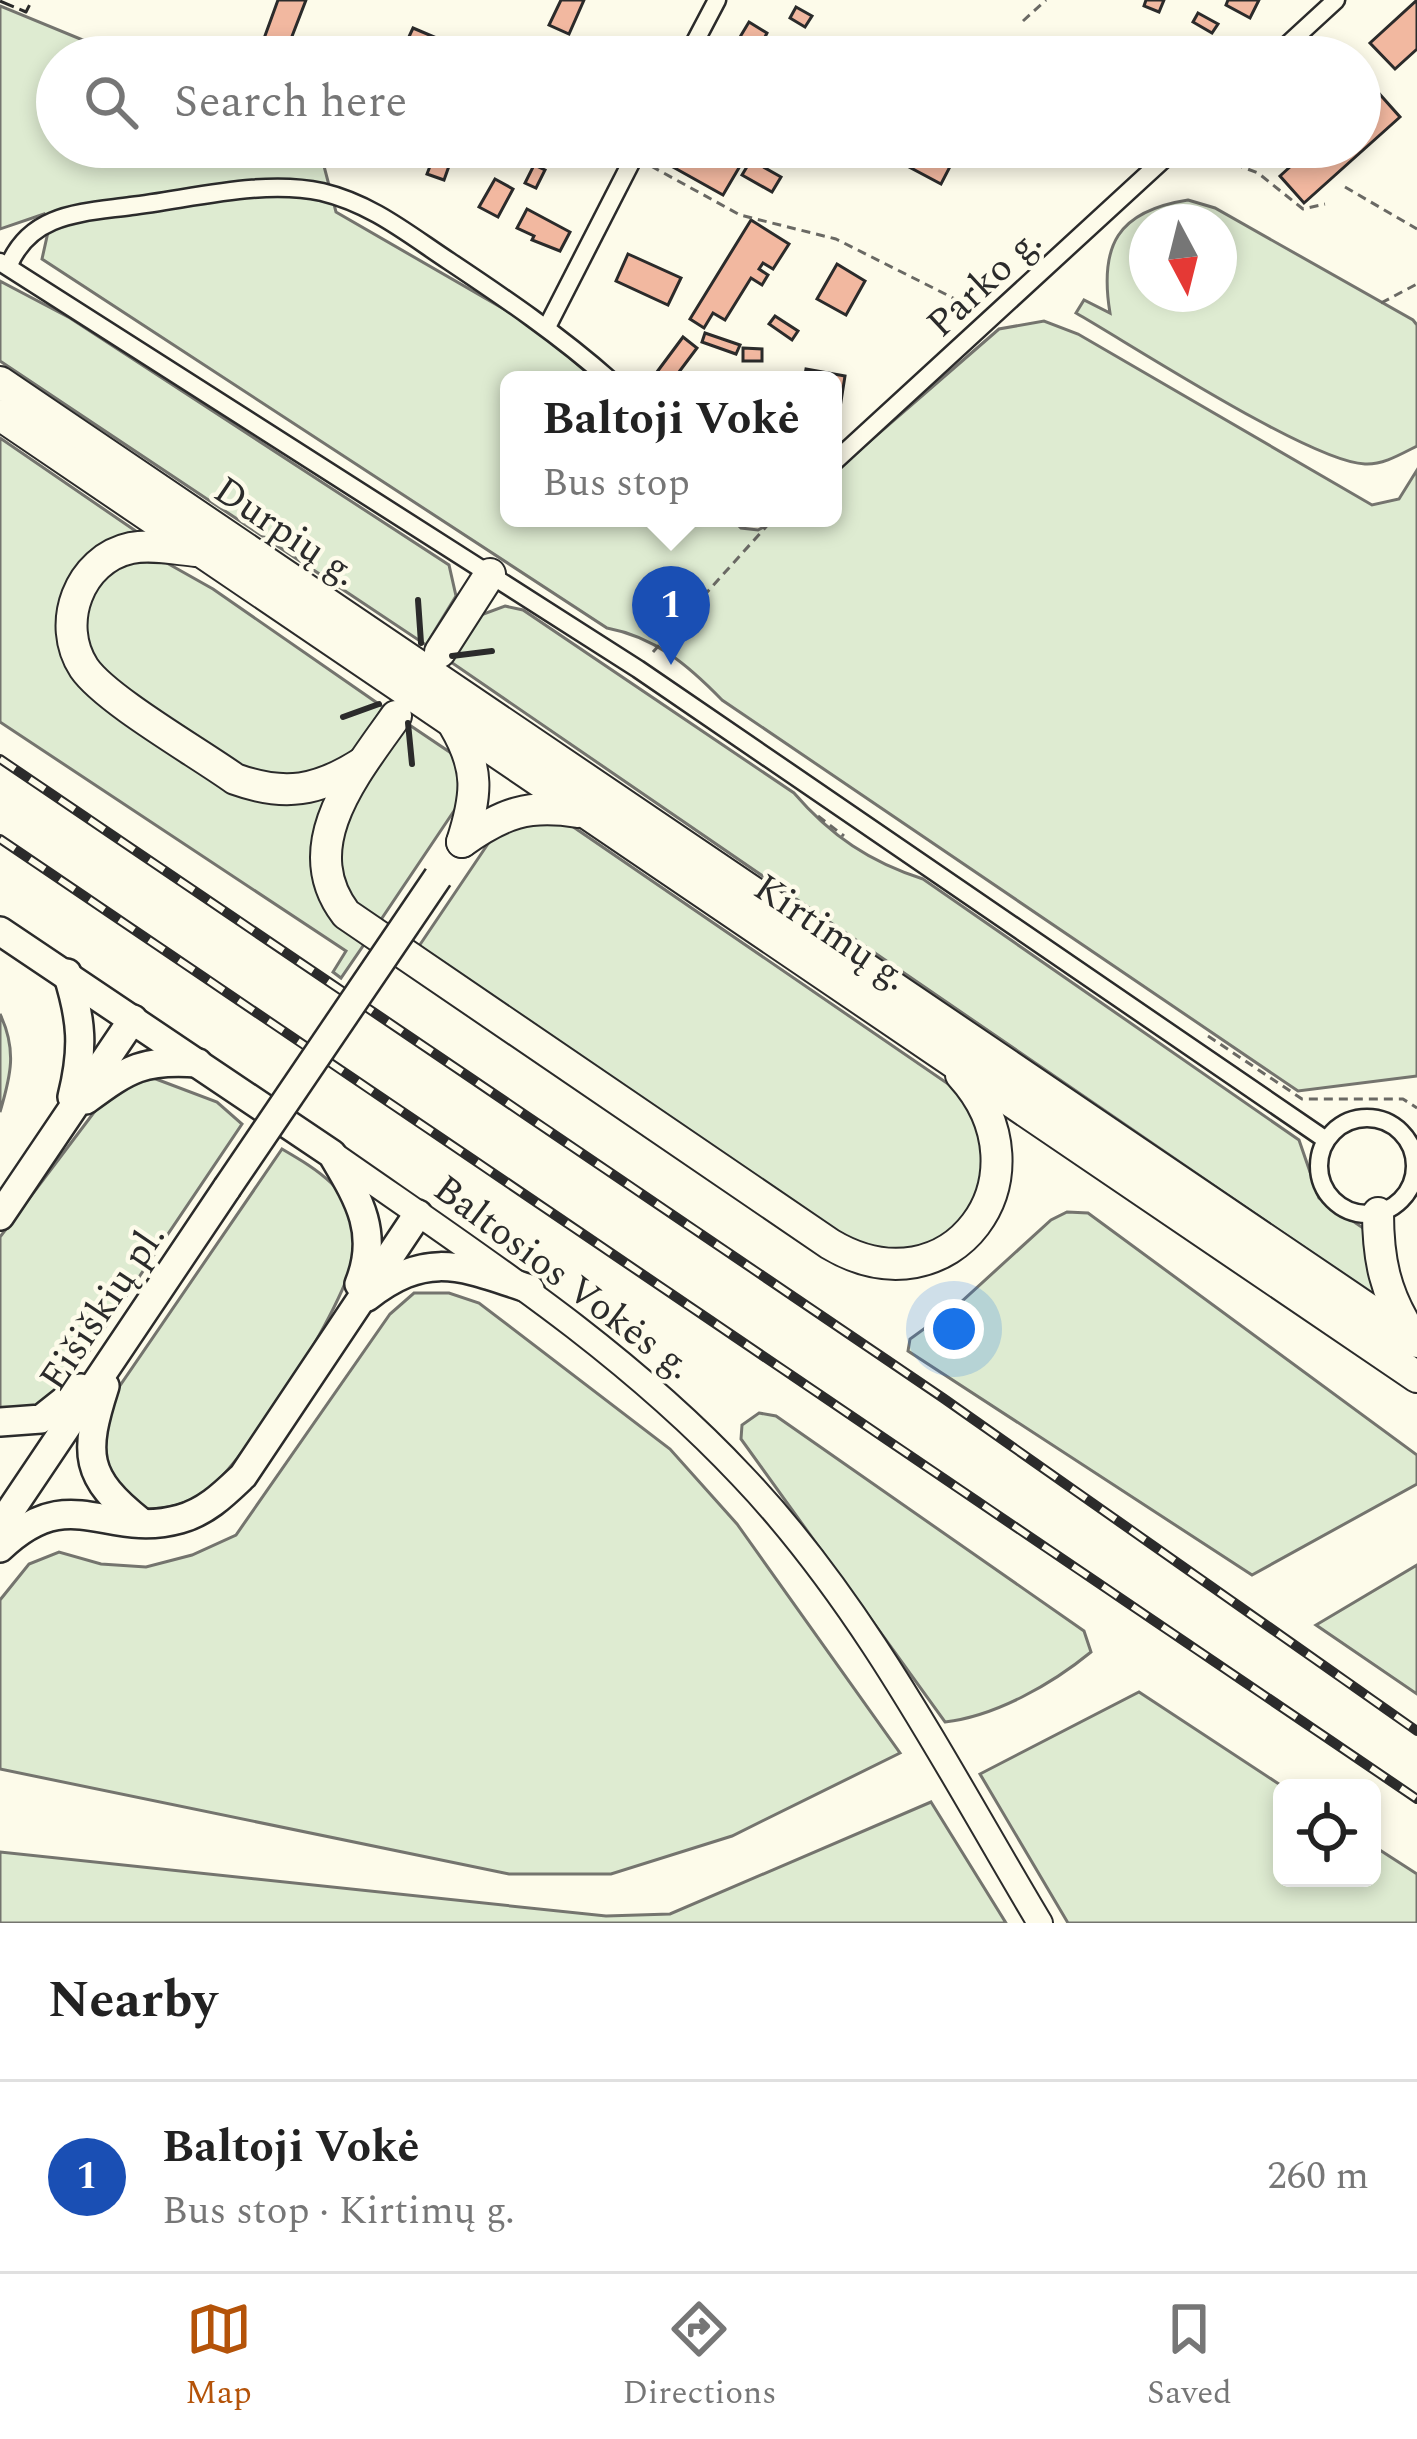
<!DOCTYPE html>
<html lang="en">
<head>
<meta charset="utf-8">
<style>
  :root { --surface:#fff; --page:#f2f2f2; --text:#222; --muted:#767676; --line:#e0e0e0; --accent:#b45309 }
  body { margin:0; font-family:Spectral,serif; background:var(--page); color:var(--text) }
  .controls { position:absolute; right:36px; bottom:36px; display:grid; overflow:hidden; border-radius:18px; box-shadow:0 6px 18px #0003 }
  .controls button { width:108px; height:108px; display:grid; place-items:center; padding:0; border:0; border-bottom:3px solid var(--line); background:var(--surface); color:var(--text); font:60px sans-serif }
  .compass { position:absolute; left:1129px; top:204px; width:108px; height:108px; border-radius:50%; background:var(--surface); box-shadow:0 6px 18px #0003; rotate:173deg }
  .you { position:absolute; left:954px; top:1329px; width:42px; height:42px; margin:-30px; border:9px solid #fff; border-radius:50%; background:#1a73e8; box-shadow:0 0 0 18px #1a73e833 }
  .badge { display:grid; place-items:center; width:78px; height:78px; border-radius:50%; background:var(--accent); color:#fff; font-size:39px; font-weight:700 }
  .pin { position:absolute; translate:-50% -99px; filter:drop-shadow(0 3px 6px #0008) }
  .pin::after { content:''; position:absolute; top:63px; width:42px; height:36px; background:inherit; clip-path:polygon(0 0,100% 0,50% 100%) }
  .popup { position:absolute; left:500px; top:371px; width:342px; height:156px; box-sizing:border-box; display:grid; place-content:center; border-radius:18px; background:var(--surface); filter:drop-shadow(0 3px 9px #0005); font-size:39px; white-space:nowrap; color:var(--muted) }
  .popup b { font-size:45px; color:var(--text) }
  .popup::after { content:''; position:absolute; left:50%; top:100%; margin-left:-24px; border:24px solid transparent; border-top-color:var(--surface) }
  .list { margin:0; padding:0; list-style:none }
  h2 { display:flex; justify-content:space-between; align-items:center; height:156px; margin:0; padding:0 48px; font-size:51px }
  h2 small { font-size:39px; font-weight:400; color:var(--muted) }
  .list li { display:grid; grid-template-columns:78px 1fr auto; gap:36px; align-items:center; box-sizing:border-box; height:192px; padding:0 48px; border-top:3px solid var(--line) }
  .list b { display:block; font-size:45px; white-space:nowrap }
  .list p { margin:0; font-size:39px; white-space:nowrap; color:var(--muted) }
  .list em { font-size:39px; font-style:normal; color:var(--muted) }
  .icon { flex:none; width:66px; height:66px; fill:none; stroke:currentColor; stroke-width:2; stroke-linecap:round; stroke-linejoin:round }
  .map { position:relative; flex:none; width:1417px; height:1923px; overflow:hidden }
  .search { position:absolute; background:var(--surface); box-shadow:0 6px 18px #0003; left:36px; right:36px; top:36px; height:132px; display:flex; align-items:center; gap:30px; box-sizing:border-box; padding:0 42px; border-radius:66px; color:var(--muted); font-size:45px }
  .sheet { height:348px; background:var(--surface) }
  nav { display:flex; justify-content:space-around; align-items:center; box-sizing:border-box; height:168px; border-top:3px solid var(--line); background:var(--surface); font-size:33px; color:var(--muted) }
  nav a { display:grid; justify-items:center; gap:6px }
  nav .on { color:var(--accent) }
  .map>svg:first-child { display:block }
  .green { fill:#deebd1; stroke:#74746e; stroke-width:3; fill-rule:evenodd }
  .building { fill:#f2b8a0; stroke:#2b2b2b; stroke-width:3 }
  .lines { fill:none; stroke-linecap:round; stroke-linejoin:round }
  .street-casing { stroke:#2b2b2b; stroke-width:21 }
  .secondary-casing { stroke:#2b2b2b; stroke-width:28 }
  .primary-casing { stroke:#2b2b2b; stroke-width:32 }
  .highway-casing { stroke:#2b2b2b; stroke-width:34 }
  .path { stroke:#6a6964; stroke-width:3; stroke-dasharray:9 6; stroke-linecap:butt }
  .street { stroke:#fdfbea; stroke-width:16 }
  .secondary { stroke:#fdfbea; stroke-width:24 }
  .primary { stroke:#fdfbea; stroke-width:27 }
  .highway { stroke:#fdfbea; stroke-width:30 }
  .rail-casing { stroke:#2b2b2b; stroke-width:10 }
  .rail { stroke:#fdfbea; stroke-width:6; stroke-dasharray:18; stroke-linecap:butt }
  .primary-bridge-casing { stroke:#2b2b2b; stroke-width:32; stroke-linecap:butt }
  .primary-bridge { stroke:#fdfbea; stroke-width:27 }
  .fence { stroke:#2b2b2b; stroke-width:3; stroke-dasharray:15 6; stroke-linecap:butt }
  .wall { stroke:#2b2b2b; stroke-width:6 }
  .labels { text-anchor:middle; stroke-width:9; stroke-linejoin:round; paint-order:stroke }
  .street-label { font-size:39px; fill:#2b2b2b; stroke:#fdfbea }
</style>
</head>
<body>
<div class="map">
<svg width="1417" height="1923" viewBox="0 0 1417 1923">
  <rect width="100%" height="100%" fill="#fdfbea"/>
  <!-- green -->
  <g class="green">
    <path d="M0,6L124,57H57V147H319L336,212L535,327L595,380H509V518H731L741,528L758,530L781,518H833V473L999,329L1044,321L1078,334L1372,505L1399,499L1417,470V1076L1298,1091L722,700C688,665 655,637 607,628L42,259L48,232L44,214L0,229Z"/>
    <path d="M1188,200L1215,208L1413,320L1417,325V446C1401,454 1383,465 1365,464C1311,462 1132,345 1076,313L1084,300L1110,313C1099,246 1117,211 1188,200ZM1147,222H1219V294H1147Z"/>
    <path d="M0,281L70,318L449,565L456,596L426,645L0,361Z"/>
    <path d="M0,438L143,536L134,540L62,635L240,790L328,799C295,868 327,886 365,943L341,978L333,972L346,951L0,722Z"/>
    <path d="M158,558L213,589L383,707L352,755L316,781L248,774L109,681L86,655L82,602L106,567Z"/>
    <path d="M505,606L523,610L794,793C831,836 870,862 923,879L1299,1140L1319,1198L1366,1230L1375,1296L445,658L478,616Z"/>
    <path d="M405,722L454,755L462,799L376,927L335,877L341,824Z"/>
    <path d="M510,820L569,824L960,1092L985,1135L980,1202L941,1244L871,1255L415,952L500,826Z"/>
    <path d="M0,1014C17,1050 11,1075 0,1112Z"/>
    <path d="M148,1076L217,1102L242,1124L63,1390L33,1408L0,1407V1237L95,1111L116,1090Z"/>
    <path d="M282,1149C318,1170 352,1190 357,1235C363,1283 249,1455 211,1487C191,1504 169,1509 143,1509L113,1487L101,1435L117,1390Z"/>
    <path d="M1067,1212L1088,1213L1417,1455V1484L1252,1575L908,1351L910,1339L961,1302L1051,1220Z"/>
    <path d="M414,1293H449L479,1303L670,1449L737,1524L900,1753L732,1836L611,1874H509L0,1769V1600L29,1564L59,1552L101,1564L146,1567L192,1555L236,1535L390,1314Z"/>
    <path d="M759,1413L776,1416L1084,1631L1091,1652C1052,1684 996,1716 945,1722L741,1439L742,1425Z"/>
    <path d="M1417,1565V1694L1316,1625Z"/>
    <path d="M1139,1692L1285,1788L1282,1878H1372V1845L1417,1874V1923H1068L980,1774Z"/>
    <path d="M931,1802L1006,1923H0V1852L606,1916L670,1914Z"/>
  </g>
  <!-- building -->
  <g class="building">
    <path d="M278,0H306L284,57H262L258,55Z"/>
    <path d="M561,0H584L569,34L549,25Z"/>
    <path d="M1146,0H1164L1159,12L1144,6Z"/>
    <path d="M1228,0H1259L1250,18L1226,5Z"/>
    <path d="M1417,0V49L1395,69L1370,43Z"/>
    <path d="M796,7L812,16L805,27L790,18Z"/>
    <path d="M1198,13L1218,24L1212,33L1193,22Z"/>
    <path d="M749,22L767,33L765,37L776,44L771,51L779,57L731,52Z"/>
    <path d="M413,28L465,50L462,57H422L426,49L407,41Z"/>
    <path d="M490,41L525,57H483Z"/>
    <path d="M1158,42L1174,51L1171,57L1151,54Z"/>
    <path d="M1376,90L1400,117L1304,203L1280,176L1312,147H1360V104Z"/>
    <path d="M469,147H483L476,163L464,157Z"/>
    <path d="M673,147H706L740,166L723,195L664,162Z"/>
    <path d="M886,147H936L955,157L941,184L883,153Z"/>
    <path d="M1064,147H1080L1085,149L1078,162L1061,153Z"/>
    <path d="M751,160L781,177L772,192L742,175Z"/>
    <path d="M432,161L449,166L444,180L427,174Z"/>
    <path d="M534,165L545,170L536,188L525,183Z"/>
    <path d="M495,179L513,189L498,217L479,207Z"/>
    <path d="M527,209L570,232L560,251L532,240L534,236L517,228Z"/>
    <path d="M751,220L789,244L773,269L763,263L759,269L768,275L762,285L751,278L725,320L713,313L704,328L690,319Z"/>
    <path d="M628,254L681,278L668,305L616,281Z"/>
    <path d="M837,264L865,281L846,315L817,299Z"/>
    <path d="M775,316L798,331L792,340L769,324Z"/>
    <path d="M705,333L740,345L736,354L702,342Z"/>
    <path d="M683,337L697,348L673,380H660L654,376Z"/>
    <path d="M743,348L762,349V361H743Z"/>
    <path d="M806,369L845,376L839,414L833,413V380H804Z"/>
  </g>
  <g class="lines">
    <defs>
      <g id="street">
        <path d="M687,57L717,0"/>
        <path d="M1274,57L1336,0"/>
        <path d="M0,262L638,669L1326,1140"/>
        <path d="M9,265C31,213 81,213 131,206C191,199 262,179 322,192C372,204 408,234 449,261C506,299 559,335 610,380"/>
        <path d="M548,325L639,147"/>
        <path d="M833,463L1177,147"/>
        <circle cx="1367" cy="1166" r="48"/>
      </g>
      <path id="secondary" d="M334,1155C477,1255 622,1348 742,1476C865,1605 949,1771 1040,1923"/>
      <g id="primary">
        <path d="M0,931L332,1154C358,1198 380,1232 359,1284"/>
        <path d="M67,973C82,1020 84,1049 72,1097"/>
        <path d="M86,1100C129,1068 144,1059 198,1063"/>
        <path d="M0,1216L133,1019"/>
        <path d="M367,1297C429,1249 462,1267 530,1289"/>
        <path d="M105,1386C83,1454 84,1477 141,1522"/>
        <path d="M0,1422L41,1419L80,1388"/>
        <path d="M0,1526L227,1188"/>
        <path d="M0,1548C71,1480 105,1540 180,1519C206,1512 224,1494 243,1476L418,1214"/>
      </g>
      <g id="highway">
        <path d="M0,382L1417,1342"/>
        <path d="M0,415L1417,1377"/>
        <path d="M196,551C175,549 151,544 131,548C79,559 55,624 84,668C106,700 199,753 235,779C285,797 318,791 362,763"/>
        <path d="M440,652L490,574"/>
        <path d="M396,716C355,774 294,846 346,914L830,1244C951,1316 1053,1176 961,1075"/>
        <path d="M454,725C480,769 477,795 462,842"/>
        <path d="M462,842C503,813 528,804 578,812"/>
        <path d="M1378,1213C1378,1259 1385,1293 1410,1332"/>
      </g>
    </defs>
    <!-- street casing -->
    <use href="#street" class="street-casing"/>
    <!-- secondary casing -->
    <use href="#secondary" class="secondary-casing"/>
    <!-- primary casing -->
    <use href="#primary" class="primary-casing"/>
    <!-- highway casing -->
    <use href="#highway" class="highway-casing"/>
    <!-- path -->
    <g class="path">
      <path d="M1023,21L1046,0"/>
      <path d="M1192,148L1258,173L1303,209L1325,204"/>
      <path d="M651,166L740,215L836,239L975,309"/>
      <path d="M1345,187L1417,229"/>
      <path d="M1381,303L1417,284"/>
      <path d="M653,652L774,518"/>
      <path d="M818,816L844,836"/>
      <path d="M1208,1036L1302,1099H1403L1417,1108"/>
    </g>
    <!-- street -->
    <use href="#street" class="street"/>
    <!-- secondary -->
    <use href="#secondary" class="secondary"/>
    <!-- primary -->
    <use href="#primary" class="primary"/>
    <!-- highway -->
    <use href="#highway" class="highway"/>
    <defs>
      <g id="rail">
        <path d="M0,759L943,1398L1417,1731"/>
        <path d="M0,839L1417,1799"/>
      </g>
    </defs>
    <!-- rail casing -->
    <use href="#rail" class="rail-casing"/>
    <!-- rail -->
    <use href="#rail" class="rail"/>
    <defs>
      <path id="primary-bridge" d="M227,1188L438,877"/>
    </defs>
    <!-- primary-bridge casing -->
    <use href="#primary-bridge" class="primary-bridge-casing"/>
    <!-- primary-bridge -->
    <use href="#primary-bridge" class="primary-bridge"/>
    <!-- fence -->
    <path class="fence" d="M0,1L26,12L32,0"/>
    <!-- wall -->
    <g class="wall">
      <path d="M418,600L421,643"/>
      <path d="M452,656L492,651"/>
      <path d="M343,717L379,704"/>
      <path d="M408,723L412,764"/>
    </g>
  </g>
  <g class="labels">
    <!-- street labels -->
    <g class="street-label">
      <text transform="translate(983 281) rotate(-43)" y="14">Parko g.</text>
      <text transform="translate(287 530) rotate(34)" y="14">Durpių g.</text>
      <text transform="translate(832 931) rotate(34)" y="14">Kirtimų g.</text>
      <text transform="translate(564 1276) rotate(37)" y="14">Baltosios Vokės g.</text>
      <text transform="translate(101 1306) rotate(-56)" y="14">Eišiškių pl.</text>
    </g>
  </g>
</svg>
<div class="controls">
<button><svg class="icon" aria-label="locate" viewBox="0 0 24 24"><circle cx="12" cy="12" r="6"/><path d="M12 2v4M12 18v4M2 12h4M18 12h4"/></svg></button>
</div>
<svg class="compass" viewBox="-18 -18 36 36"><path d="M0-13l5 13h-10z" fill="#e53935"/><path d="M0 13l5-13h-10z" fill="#767676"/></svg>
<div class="you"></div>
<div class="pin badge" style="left:671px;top:665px;background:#1a4fb4">1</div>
<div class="popup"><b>Baltoji Vokė</b>Bus stop</div>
<div class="search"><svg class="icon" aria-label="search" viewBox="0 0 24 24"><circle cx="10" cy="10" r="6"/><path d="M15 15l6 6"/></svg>Search here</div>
</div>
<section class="sheet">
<h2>Nearby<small></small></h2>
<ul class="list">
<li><span class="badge" style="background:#1a4fb4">1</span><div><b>Baltoji Vokė</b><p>Bus stop · Kirtimų g.</p></div><em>260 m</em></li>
</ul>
</section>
<nav>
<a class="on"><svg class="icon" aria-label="map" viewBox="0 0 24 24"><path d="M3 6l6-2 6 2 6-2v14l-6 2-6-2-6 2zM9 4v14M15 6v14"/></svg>Map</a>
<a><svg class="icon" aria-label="directions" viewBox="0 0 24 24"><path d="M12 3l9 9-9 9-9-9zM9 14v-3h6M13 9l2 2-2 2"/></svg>Directions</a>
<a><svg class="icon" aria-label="saved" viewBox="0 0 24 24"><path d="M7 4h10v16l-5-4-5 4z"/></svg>Saved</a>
</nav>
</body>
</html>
